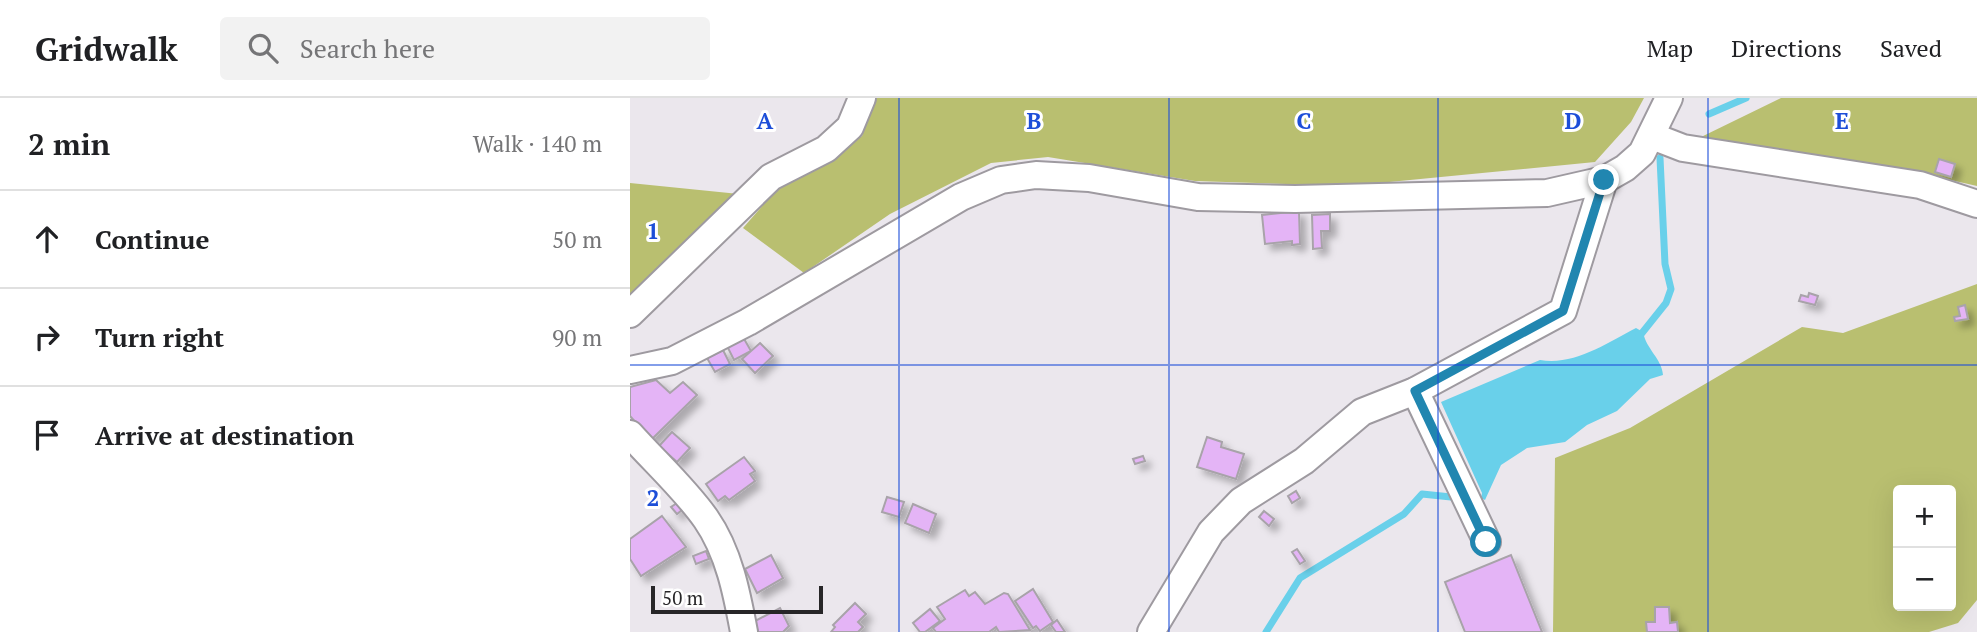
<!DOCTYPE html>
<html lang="en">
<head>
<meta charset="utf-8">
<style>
  :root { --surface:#fff; --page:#f2f2f2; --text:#202124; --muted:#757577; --line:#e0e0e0 }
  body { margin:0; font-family:"PT Serif",serif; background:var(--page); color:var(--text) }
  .controls { position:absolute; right:21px; bottom:21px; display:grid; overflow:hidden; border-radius:7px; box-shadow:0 7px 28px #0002 }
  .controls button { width:63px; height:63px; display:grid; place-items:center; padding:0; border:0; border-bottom:2px solid var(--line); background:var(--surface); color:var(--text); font:35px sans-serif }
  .scale { position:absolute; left:21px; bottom:18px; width:172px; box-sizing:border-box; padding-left:7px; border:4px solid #272628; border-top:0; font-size:19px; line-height:24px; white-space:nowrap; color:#272628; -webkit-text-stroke:5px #fff; paint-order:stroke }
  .stop { position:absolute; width:21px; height:21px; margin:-16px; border:5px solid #2186b0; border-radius:50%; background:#fff }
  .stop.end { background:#2186b0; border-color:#fff; box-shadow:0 2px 7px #0008 }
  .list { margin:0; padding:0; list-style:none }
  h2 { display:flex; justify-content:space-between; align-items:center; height:91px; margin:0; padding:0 28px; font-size:30px }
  h2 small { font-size:23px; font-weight:400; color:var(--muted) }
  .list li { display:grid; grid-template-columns:46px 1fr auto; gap:21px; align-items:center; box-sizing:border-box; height:98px; padding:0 28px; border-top:2px solid var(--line) }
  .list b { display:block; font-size:26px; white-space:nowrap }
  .list em { font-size:23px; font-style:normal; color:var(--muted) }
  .icon { flex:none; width:38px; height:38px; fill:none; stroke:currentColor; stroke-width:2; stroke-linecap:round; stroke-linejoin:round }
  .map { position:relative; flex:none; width:1347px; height:534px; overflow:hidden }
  header { display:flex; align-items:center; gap:42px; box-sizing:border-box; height:98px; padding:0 35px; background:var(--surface); border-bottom:2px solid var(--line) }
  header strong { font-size:33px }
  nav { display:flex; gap:38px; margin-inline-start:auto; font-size:24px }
  .search { width:490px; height:63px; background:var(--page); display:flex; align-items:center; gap:18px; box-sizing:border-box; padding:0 24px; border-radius:7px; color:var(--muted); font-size:26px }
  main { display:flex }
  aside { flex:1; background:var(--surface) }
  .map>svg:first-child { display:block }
  .forest { fill:#b9bf70; fill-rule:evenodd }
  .water { fill:#69d0ea }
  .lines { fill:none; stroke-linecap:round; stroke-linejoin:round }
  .stream { stroke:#69d0ea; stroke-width:7 }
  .building { fill:#e4b4f6; stroke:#a8a3a9; stroke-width:2; filter:url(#shadow) }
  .minor-casing { stroke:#9e9aa0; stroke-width:30 }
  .minor { stroke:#fff; stroke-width:26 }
  .route { stroke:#2186b0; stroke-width:9 }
  .grid { fill:none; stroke:#1d4ed8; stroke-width:2; stroke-opacity:0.55 }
  .grid-label { font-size:23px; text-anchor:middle; font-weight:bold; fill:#1d4ed8; stroke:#fff; stroke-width:6; stroke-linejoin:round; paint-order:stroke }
</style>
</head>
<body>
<header>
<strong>Gridwalk</strong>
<div class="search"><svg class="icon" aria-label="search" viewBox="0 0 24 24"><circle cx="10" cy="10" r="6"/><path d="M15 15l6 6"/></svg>Search here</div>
<nav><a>Map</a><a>Directions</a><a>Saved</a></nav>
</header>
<main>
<aside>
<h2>2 min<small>Walk · 140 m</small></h2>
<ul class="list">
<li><svg class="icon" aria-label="ahead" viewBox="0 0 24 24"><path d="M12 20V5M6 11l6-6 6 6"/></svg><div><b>Continue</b></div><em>50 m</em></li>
<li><svg class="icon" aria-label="right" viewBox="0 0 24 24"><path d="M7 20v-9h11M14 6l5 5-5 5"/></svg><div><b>Turn right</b></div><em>90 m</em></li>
<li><svg class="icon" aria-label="arrive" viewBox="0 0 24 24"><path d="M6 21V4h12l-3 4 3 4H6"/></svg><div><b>Arrive at destination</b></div></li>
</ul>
</aside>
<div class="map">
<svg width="1347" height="534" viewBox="0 0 1347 534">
  <defs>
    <filter id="shadow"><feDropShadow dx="6" dy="6" stdDeviation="3.5" flood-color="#0004"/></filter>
  </defs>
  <rect width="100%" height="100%" fill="#ebe7ed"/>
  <!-- forest -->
  <g class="forest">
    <path d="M246,0H1014L1001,24L965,64L718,88L565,83L418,59L361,65L260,116L174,175L113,130L149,89L232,38Z"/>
    <path d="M1151,0H1347V88L1268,70L1069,40Z"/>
    <path d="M0,85L109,96L0,199Z"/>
    <path d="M1347,186V502L1328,525L1299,534H923L925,360L1000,330L1172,229L1213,235ZM1268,392H1321V508H1268Z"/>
  </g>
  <!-- water -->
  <path class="water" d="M1006,230L1013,234C1016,251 1032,261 1033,277L1020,281L987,313L957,327L935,344L897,350L871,367L855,402L851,400L852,395L811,304L910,262C944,268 977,245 1006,230Z"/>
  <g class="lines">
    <!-- stream -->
    <g class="stream">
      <path d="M1079,16L1116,0"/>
      <path d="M1008,240L1036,205L1041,191L1035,166L1030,60"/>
      <path d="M636,534L670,480L774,416L792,396L821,399"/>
    </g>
  </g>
  <!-- building -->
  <g class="building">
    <path d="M1309,61L1325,66L1321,79L1305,74Z"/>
    <path d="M669,113L670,146L662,147V143L635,146L632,117Z"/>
    <path d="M700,116V133H691L692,150L683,151L682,117Z"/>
    <path d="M1179,195L1188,198L1185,207L1169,203L1171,197L1178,199Z"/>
    <path d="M1335,207L1338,221L1325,223L1324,219L1330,218L1328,209Z"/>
    <path d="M113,239L121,253L104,262L97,248Z"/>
    <path d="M130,245L143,258L125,275L112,261Z"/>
    <path d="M93,252L100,266L85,274L77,260Z"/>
    <path d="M26,282L40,295L53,284L67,297L21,342L0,318V289Z"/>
    <path d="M42,334L60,350L47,364L29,348Z"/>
    <path d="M577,339L592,344L591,349L614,356L606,381L567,369Z"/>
    <path d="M513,358L515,363L505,366L503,361Z"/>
    <path d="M114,359L125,373L120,376L125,383L99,402L95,398L88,403L76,386Z"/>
    <path d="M666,393L670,400L662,405L658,398Z"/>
    <path d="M257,399L274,404L269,419L252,414Z"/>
    <path d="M47,405L52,412L47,416L41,409Z"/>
    <path d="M283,406L306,416L299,435L275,425Z"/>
    <path d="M634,413L644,421L639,428L629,419Z"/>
    <path d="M32,418L56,449L11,478L0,461V441Z"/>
    <path d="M667,451L675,463L670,466L662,454Z"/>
    <path d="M76,453L79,461L66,466L63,458Z"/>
    <path d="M141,457L153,480L127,495L115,471Z"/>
    <path d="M881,457L912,534H835L815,484Z"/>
    <path d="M403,491L423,524L410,533L406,528L403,530L385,503Z"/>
    <path d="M335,492L339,498L345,494L355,506L374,495L378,496L400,532L369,534L366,529L359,534H306L303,530L315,521L307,509Z"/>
    <path d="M225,505L236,516L228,524L233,529L228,534H201L205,529L203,527Z"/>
    <path d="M1025,509H1039L1040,525L1047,524L1048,534H1017L1016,524H1025Z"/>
    <path d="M150,510L159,528L153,534H128L125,523Z"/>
    <path d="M300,511L310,523L295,534H290L283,525Z"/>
    <path d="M427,522L435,534H426L421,527Z"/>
  </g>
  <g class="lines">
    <defs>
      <g id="minor">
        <path d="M1022,38L1053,50L1290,87L1347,106"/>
        <path d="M0,216L141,79L196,51L220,29L232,0"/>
        <path d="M0,272L42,263L118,224L331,99L371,82L406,77L459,80L568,99L665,101L917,95L974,82L995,70L1012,55L1039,0"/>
        <path d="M785,293L857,444"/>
        <path d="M0,336C25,364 55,391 76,421C99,454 107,496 114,534"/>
        <path d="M521,534L581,434L611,403L674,363L732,314L785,293L933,213L974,82"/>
      </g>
    </defs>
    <!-- minor casing -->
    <use href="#minor" class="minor-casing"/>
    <!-- minor -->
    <use href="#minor" class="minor"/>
  </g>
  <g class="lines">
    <!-- route -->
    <path class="route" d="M856,444L785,293L933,213L974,82"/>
  </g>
  <!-- grid -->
  <path class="grid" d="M269,0V534M539,0V534M808,0V534M1078,0V534M0,267H1347"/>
  <g class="grid-label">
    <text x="135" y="31">A</text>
    <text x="404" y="31">B</text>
    <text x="674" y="31">C</text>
    <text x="943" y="31">D</text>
    <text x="1212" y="31">E</text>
    <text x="23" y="141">1</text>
    <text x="23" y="408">2</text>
  </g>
</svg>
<div class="controls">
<button>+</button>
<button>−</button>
</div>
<div class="scale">50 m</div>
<div class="stop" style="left:856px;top:444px"></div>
<div class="stop end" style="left:974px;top:82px"></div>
</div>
</main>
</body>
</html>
